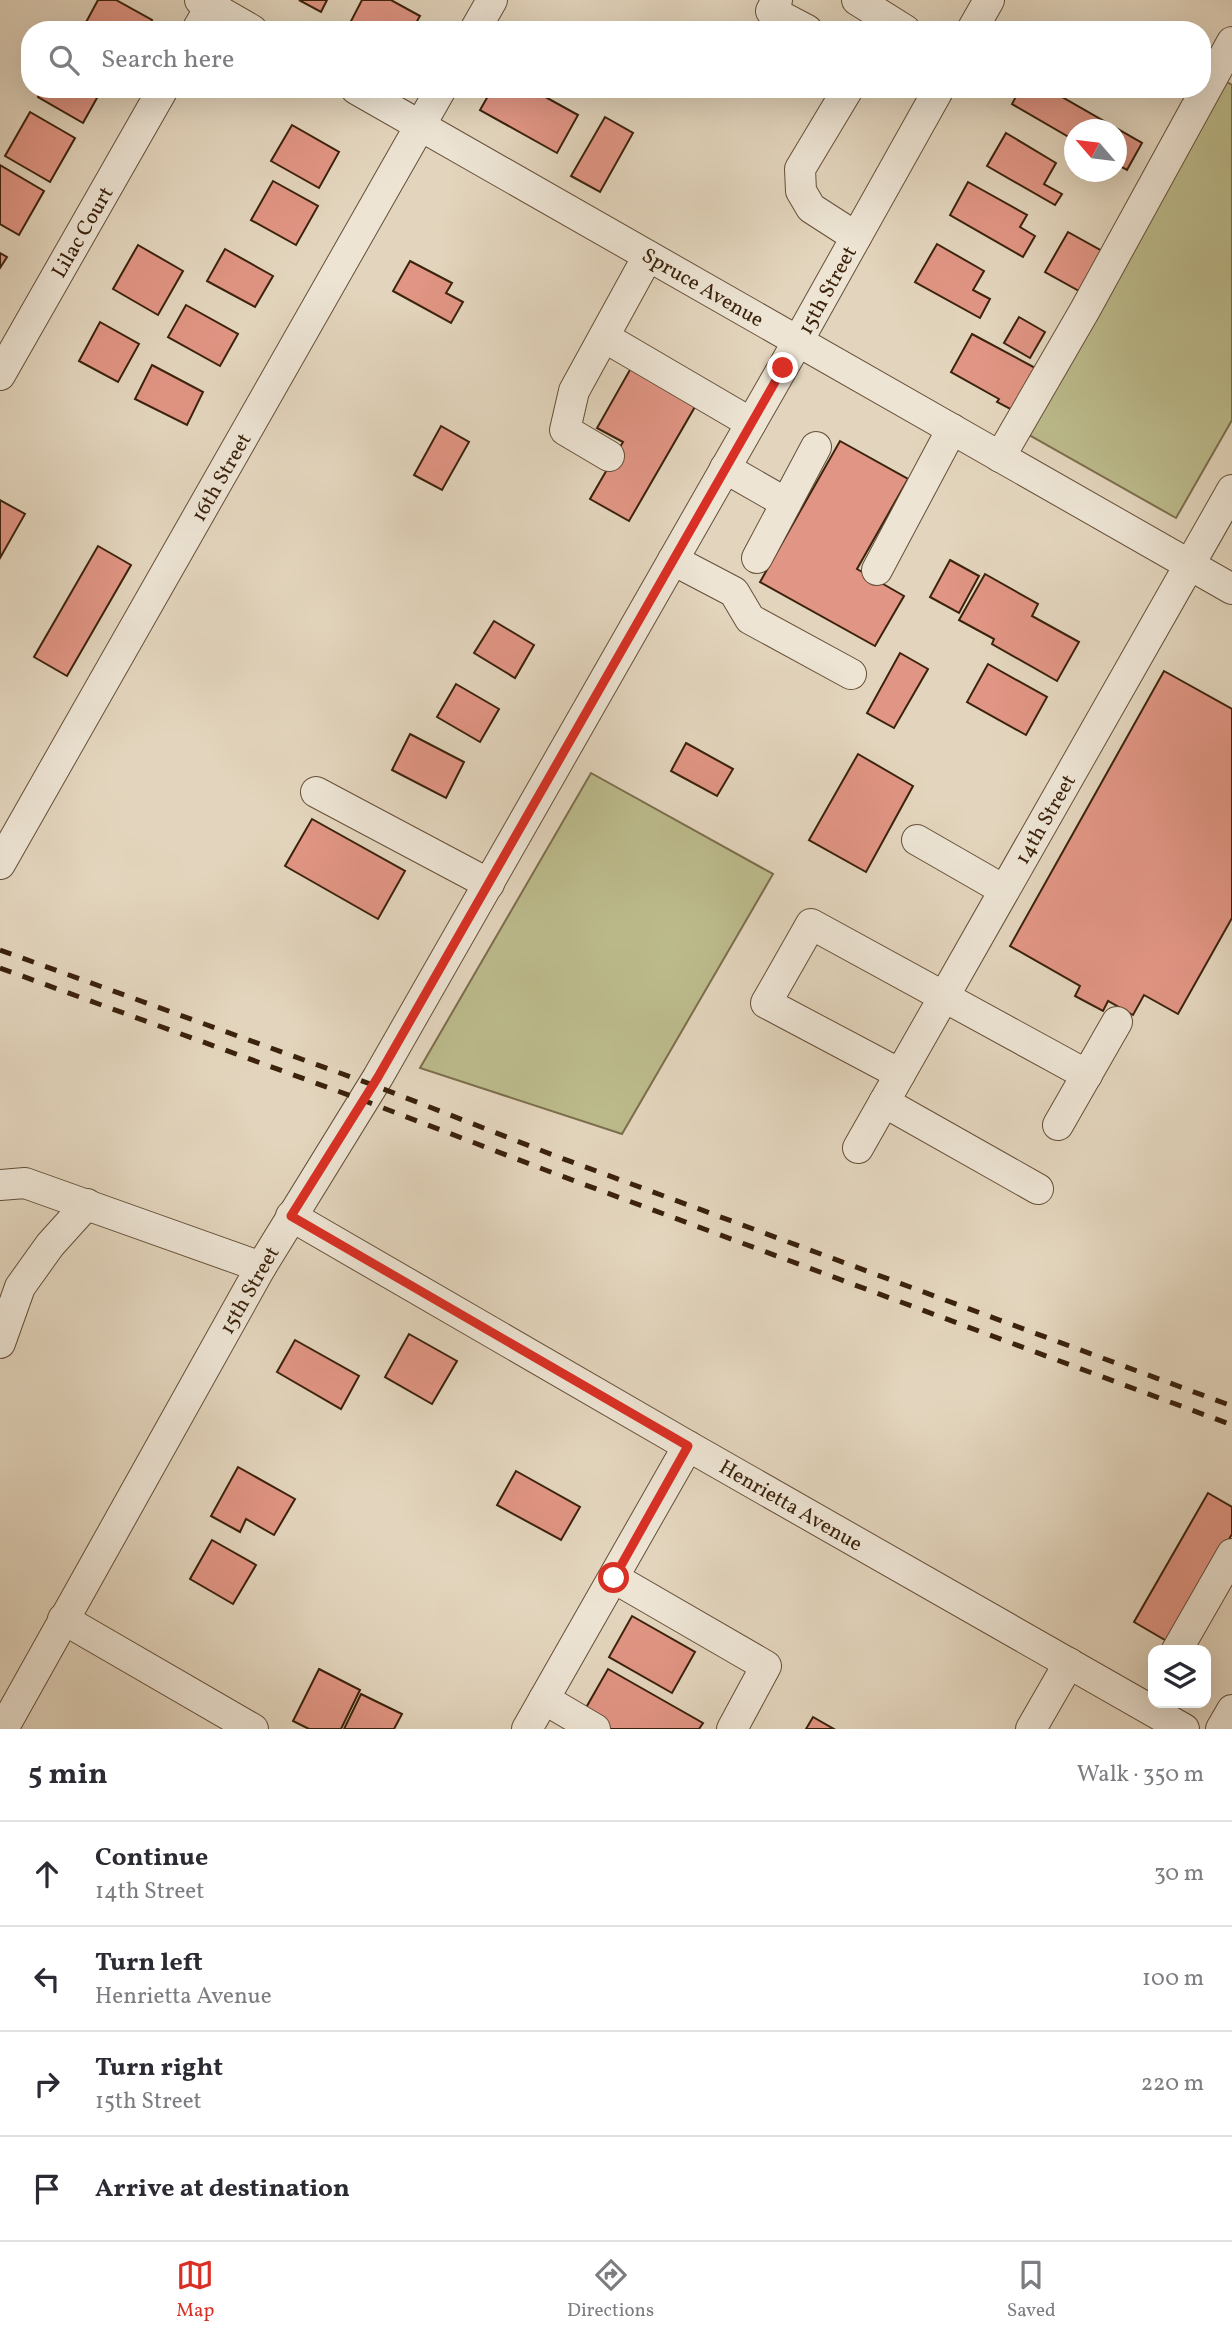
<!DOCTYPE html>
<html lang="en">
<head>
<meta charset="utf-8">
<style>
  :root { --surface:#fff; --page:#f2f2f3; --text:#2b2b33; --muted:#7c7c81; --line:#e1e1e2; --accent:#d93025 }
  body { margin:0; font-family:Vollkorn,serif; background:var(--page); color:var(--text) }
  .controls { position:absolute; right:21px; bottom:21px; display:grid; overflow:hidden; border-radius:14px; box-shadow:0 7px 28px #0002 }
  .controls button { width:63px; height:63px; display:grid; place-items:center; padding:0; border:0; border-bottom:2px solid var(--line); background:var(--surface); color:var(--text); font:35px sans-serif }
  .compass { position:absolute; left:1064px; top:119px; width:63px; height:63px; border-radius:50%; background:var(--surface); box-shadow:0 7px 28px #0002; rotate:298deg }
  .stop { position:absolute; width:21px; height:21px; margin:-16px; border:5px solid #d93025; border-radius:50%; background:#fff }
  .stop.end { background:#d93025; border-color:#fff; box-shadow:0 2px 7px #0008 }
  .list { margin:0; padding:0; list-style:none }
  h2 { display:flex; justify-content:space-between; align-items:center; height:91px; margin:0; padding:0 28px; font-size:30px }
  h2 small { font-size:23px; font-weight:400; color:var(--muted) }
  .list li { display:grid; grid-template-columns:46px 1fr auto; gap:21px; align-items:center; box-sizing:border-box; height:105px; padding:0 28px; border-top:2px solid var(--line) }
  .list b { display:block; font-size:26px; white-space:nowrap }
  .list p { margin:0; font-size:23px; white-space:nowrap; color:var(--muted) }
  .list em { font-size:23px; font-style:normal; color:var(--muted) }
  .icon { flex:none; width:38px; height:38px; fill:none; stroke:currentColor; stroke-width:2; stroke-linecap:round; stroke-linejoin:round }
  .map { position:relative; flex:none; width:1232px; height:1729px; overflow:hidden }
  .search { position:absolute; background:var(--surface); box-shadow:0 7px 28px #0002; left:21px; right:21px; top:21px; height:77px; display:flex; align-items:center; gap:18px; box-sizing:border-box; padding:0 24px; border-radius:28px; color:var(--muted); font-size:26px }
  .sheet { height:511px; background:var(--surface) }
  nav { display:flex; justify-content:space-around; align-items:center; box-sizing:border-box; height:98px; border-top:2px solid var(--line); background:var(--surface); font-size:19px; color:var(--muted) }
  nav a { display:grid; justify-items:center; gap:4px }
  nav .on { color:var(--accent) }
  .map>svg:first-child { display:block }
  .green { fill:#bcbb8c; stroke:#7c6e4c; stroke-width:2 }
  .building { fill:#e19584; stroke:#3b220b; stroke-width:2 }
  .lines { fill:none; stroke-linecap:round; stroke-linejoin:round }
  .minor-casing { stroke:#654f38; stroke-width:32 }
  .minor { stroke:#ede4d4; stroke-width:30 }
  .rail { stroke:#3b220b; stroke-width:5; stroke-dasharray:12 12; stroke-linecap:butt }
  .route { stroke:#d93025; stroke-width:9 }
  .labels { text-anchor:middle; stroke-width:5; stroke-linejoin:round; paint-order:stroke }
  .street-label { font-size:21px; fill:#3b220b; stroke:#ede4d4 }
</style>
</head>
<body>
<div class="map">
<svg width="1232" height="1729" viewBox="0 0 1232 1729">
  <rect width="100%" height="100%" fill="#e3d5bd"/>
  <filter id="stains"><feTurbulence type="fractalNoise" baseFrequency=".00286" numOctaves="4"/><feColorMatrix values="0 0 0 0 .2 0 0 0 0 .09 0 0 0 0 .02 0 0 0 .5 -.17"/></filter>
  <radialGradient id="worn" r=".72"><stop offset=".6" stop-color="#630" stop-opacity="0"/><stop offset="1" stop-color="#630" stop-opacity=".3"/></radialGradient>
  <!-- green -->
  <g class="green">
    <path d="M1225,81L1232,85V420L1176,518L1024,432Z"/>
    <path d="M591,773L773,874L622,1134L420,1068Z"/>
  </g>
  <!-- building -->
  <g class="building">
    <path d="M98,0H116L152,20L147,30H90L84,26Z"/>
    <path d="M299,0H327L321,12Z"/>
    <path d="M362,0H391L420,16L412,30H362L350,23Z"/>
    <path d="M42,89H102L83,123L38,97Z"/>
    <path d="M492,89H531L578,115L557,153L480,110Z"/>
    <path d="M1020,89H1048L1142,143L1127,170L1116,164V130H1074V140L1012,104Z"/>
    <path d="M30,112L75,138L50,182L5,156Z"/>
    <path d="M605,117L633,133L600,192L571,176Z"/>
    <path d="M292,125L339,152L319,188L271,161Z"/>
    <path d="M1006,133L1056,163L1044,184L1062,194L1055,205L987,166Z"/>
    <path d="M0,165L44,191L19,235L0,224Z"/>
    <path d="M273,181L318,206L296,245L251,220Z"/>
    <path d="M968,182L1027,215L1020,227L1035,236L1023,257L950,215Z"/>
    <path d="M1068,232L1102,251L1079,291L1045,272Z"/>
    <path d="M937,244L984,271L973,290L990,299L980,318L915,282Z"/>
    <path d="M138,245L183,271L158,315L113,289Z"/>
    <path d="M225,249L273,276L255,307L207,281Z"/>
    <path d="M0,253L7,257L0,268Z"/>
    <path d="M410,261L452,283L446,293L463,302L451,323L393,291Z"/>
    <path d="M186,305L238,334L220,366L168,337Z"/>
    <path d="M1019,317L1045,332L1030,358L1004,343Z"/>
    <path d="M100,322L139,344L118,382L79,361Z"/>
    <path d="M972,334L1039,370L1016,412L997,402L999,399L951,372Z"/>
    <path d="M152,365L203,392L187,425L135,399Z"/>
    <path d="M631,368L696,405L629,521L590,499L623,442L597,428Z"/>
    <path d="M441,426L469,442L442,490L414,475Z"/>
    <path d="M840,441L908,479L857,569L904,596L875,646L760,582Z"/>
    <path d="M0,500L25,514L0,558Z"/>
    <path d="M98,546L131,565L67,676L34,657Z"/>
    <path d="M950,560L979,576L959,613L930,597Z"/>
    <path d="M985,574L1038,604L1032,616L1079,642L1057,681L992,644L994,639L959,620Z"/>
    <path d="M494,621L534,645L515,678L474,653Z"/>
    <path d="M900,653L928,669L894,728L867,713Z"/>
    <path d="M988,664L1047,697L1026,735L967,702Z"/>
    <path d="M1164,671L1232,709V918L1178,1014L1144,995L1133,1015L1108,1001L1103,1011L1075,996L1080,986L1010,946Z"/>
    <path d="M456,684L499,709L480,742L437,717Z"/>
    <path d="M410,734L464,762L446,798L392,770Z"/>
    <path d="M686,743L733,769L717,796L671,771Z"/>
    <path d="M858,754L913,786L866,872L809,840Z"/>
    <path d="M312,819L405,871L378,919L285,866Z"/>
    <path d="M409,1334L457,1361L432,1404L385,1377Z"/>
    <path d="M295,1340L359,1376L341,1409L277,1372Z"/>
    <path d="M238,1467L295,1499L274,1535L246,1519L240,1532L211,1516Z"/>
    <path d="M516,1471L580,1507L561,1540L497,1505Z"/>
    <path d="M1208,1493L1232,1507V1534L1170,1643L1134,1622Z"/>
    <path d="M212,1540L256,1565L233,1604L190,1579Z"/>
    <path d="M632,1616L695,1652L672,1693L609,1657Z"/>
    <path d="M319,1669L360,1690L341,1729H309L293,1721Z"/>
    <path d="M608,1669L703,1723L699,1729H610L583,1713Z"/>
    <path d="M361,1694L402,1714L394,1729H344Z"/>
    <path d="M813,1717L834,1729H806Z"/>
  </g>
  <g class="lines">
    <defs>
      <g id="minor">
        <path d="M200,0L252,30"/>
        <path d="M777,0L771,11L807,30"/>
        <path d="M857,0L905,30"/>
        <path d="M197,30L214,0"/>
        <path d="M475,30L492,0"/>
        <path d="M972,30L989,0"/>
        <path d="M356,89L1232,589"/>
        <path d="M848,89L800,169L801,191L811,208L856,237"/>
        <path d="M604,337L751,423"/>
        <path d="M0,375L163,89"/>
        <path d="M609,456L565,430L574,391L648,256"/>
        <path d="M1000,457L1085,310L1232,42"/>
        <path d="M725,468L786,503"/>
        <path d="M757,558L816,447"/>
        <path d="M673,560L734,592L750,619L851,674"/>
        <path d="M877,570L952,429"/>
        <path d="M316,792L489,884"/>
        <path d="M917,840L1004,890"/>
        <path d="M0,864L441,89"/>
        <path d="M900,1074L766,1003L811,924L1087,1075"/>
        <path d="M884,1102L1038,1189"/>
        <path d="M1058,1125L1117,1022"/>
        <path d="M858,1148L1232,490"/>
        <path d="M0,1185L25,1183L261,1267"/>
        <path d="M291,1216L688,1446L1184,1729"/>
        <path d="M0,1343L20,1287L50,1245L87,1204"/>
        <path d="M614,1578L766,1666L732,1729"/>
        <path d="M63,1619L253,1729"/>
        <path d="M1177,1650L1232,1554"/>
        <path d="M544,1699L595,1729"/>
        <path d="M3,1729L261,1267L378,1077L798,341L939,89"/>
        <path d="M527,1729L688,1446"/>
        <path d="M1031,1729L1069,1663"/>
        <path d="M1221,1729L1232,1710"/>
      </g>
    </defs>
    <!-- minor casing -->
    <use href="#minor" class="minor-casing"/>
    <!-- minor -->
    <use href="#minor" class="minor"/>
    <!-- rail -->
    <g class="rail">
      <path d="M0,950L373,1085L553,1155L1232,1406"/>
      <path d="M0,968L365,1101L548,1171L1232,1425"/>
    </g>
  </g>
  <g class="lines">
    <!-- route -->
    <path class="route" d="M614,1578L688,1446L291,1216L378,1077L783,368"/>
  </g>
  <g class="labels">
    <!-- street labels -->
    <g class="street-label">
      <text transform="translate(82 232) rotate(-60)" y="7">Lilac Court</text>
      <text transform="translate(703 287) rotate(30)" y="7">Spruce Avenue</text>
      <text transform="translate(827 290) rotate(-61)" y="7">15th Street</text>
      <text transform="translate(221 477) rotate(-60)" y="7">16th Street</text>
      <text transform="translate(1045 819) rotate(-60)" y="7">14th Street</text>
      <text transform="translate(249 1290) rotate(-60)" y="7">15th Street</text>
      <text transform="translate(791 1505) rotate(30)" y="7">Henrietta Avenue</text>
    </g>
  </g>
  <rect width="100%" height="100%" filter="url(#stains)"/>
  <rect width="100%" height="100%" fill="url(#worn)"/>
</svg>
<div class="controls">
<button><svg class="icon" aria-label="layers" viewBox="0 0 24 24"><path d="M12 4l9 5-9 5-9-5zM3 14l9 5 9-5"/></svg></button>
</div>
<svg class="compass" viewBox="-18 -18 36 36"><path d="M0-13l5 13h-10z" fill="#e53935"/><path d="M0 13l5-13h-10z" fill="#7c7c81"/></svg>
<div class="stop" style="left:614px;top:1578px"></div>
<div class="stop end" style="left:783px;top:368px"></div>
<div class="search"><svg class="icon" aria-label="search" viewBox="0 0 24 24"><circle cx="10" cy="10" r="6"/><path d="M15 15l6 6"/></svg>Search here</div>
</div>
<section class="sheet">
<h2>5 min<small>Walk · 350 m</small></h2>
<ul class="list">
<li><svg class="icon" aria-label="ahead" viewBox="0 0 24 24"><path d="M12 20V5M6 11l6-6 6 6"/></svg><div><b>Continue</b><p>14th Street</p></div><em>30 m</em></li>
<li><svg class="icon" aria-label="left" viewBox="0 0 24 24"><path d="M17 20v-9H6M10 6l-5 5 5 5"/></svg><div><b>Turn left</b><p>Henrietta Avenue</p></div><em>100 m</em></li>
<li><svg class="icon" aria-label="right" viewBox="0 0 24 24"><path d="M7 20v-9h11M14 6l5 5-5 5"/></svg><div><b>Turn right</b><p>15th Street</p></div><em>220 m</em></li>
<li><svg class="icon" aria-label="arrive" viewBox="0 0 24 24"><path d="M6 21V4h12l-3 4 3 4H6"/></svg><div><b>Arrive at destination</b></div></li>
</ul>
</section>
<nav>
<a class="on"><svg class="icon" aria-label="map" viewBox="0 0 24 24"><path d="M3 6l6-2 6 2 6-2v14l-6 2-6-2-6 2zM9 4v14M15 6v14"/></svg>Map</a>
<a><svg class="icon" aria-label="directions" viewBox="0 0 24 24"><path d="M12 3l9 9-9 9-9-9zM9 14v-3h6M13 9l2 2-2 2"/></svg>Directions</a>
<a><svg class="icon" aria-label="saved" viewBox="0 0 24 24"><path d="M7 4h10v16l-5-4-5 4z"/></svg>Saved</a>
</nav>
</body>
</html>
